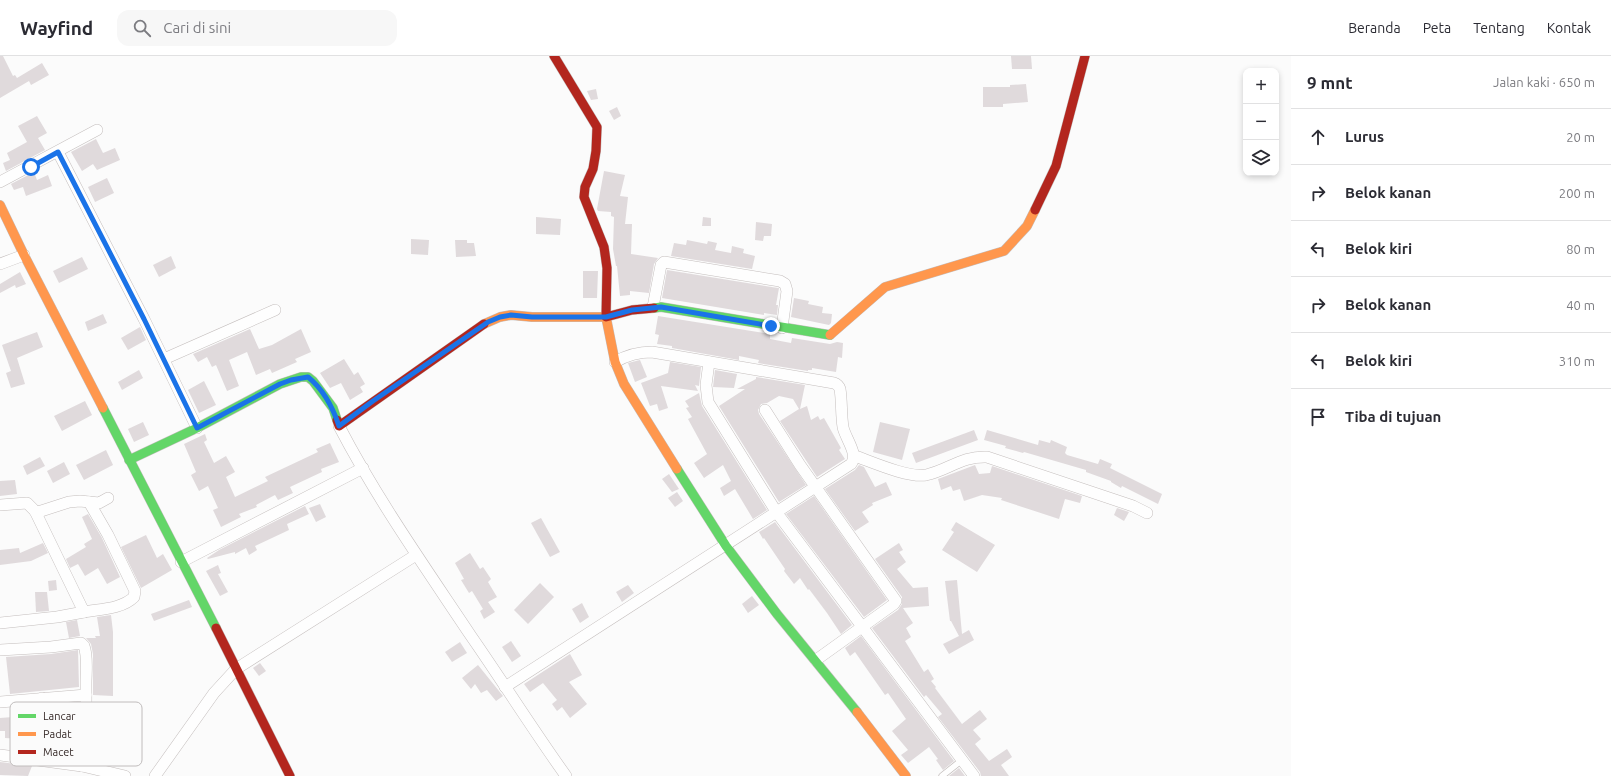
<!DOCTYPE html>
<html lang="id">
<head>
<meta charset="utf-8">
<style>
  :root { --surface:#fff; --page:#f7f7f7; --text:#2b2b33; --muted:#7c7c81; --line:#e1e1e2 }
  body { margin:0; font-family:Ubuntu,sans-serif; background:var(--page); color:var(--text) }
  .controls { position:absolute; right:12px; top:12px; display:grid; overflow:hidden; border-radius:8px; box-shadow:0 2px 6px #0003 }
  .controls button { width:36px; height:36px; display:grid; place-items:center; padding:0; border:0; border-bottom:1px solid var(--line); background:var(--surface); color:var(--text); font:20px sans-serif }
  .stop { position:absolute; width:12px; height:12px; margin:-9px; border:3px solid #1a73e8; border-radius:50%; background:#fff }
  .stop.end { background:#1a73e8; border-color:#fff; box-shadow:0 1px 4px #0008 }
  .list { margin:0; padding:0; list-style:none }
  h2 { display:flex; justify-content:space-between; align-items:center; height:52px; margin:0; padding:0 16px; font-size:17px }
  h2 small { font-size:13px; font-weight:400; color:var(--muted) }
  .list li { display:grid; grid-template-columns:26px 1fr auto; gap:12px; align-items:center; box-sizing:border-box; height:56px; padding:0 16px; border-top:1px solid var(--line) }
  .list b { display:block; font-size:15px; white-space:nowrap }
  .list em { font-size:13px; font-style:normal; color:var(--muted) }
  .icon { flex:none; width:22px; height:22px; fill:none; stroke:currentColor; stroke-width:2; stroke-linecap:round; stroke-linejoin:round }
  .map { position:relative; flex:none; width:1291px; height:720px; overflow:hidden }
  header { display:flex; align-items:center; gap:24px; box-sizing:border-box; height:56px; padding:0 20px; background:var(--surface); border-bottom:1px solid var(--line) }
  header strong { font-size:19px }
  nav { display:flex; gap:22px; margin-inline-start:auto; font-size:14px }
  .search { width:280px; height:36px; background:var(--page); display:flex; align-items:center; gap:10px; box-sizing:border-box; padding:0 14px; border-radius:12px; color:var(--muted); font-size:15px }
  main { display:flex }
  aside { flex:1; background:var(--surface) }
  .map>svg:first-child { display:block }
  .building { fill:#e0dadc }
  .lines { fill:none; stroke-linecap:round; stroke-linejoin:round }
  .lane-casing { stroke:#c4bebd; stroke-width:7 }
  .street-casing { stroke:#c4bebd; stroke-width:12 }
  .fast-casing { stroke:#c4bebd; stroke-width:10 }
  .slow-casing { stroke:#c4bebd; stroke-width:10 }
  .jam-casing { stroke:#c4bebd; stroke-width:10 }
  .lane { stroke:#fefefe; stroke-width:5.5 }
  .street { stroke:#fefefe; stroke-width:11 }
  .fast { stroke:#63d668; stroke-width:9 }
  .slow { stroke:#ff974d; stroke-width:9 }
  .jam { stroke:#b3261e; stroke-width:9 }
  .route { stroke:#1a73e8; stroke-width:5 }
  .key { fill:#fbfbfb; stroke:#c0bcbc; stroke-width:1 }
  .key-label { font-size:11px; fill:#362a28 }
</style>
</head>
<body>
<header>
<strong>Wayfind</strong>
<div class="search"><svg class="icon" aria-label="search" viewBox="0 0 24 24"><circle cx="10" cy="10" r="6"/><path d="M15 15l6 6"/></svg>Cari di sini</div>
<nav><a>Beranda</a><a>Peta</a><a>Tentang</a><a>Kontak</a></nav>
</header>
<main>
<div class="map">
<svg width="1291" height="720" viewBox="0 0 1291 720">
  <rect width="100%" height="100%" fill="#fbfbfb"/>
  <!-- building -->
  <g class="building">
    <path d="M0,0H3L13,20L15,19L17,22L42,7L49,19L31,29L29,25L0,42Z"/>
    <path d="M1011,0H1031L1032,13H1012Z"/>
    <path d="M1026,28L1028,46L1003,48V51H983V31H1010V29Z"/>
    <path d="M596,33L598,43L591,44L587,35Z"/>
    <path d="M617,51L621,60L614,64L609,55Z"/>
    <path d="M37,60L47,77L38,82L45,94L6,115L3,107L10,104L7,97L27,86L18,70Z"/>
    <path d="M96,83L103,97L115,92L120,104L97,114L93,108L82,115L71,96Z"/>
    <path d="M604,115L625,119L620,140L628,141L625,168H632L631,198L658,202L654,208L649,237L630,235V239L620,240L617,210H616L613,193L614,161L611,160V156L598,155L597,153Z"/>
    <path d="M34,116L37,124L48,119L52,130L26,140L23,131L14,134L11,128Z"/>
    <path d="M107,122L114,137L95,146L88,131Z"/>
    <path d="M536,161L561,163L560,179L536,178Z"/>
    <path d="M703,161L711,162V170H702Z"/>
    <path d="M756,166L772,168L771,180H764L763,185L755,184Z"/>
    <path d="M411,183L429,184L428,199L411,198Z"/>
    <path d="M455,184H467V187H474L476,200L456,201Z"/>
    <path d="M687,184L707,188L708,185L717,187L715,194L731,197L732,190L744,193L743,197L755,200L752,213L671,200L674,187L686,189Z"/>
    <path d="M171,200L176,212L159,221L153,209Z"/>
    <path d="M82,201L88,213L59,227L53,215Z"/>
    <path d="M667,214L778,232H779L776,249H778L777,259L764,257V259L662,242Z"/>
    <path d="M583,215H598L597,242H583Z"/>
    <path d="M20,216L26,228L16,232L15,229L0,237V228Z"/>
    <path d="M794,242L809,245L808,248L823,251L822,257L832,258L831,267L829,269L791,261Z"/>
    <path d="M103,258L107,267L88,275L85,266Z"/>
    <path d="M658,260L770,278V283L791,287L792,282L830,288L837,286L843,287L842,302L838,301L836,316L812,312V314H808V315L758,307L759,304L739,300V304L672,292V290L657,288L659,279L655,278Z"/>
    <path d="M140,271L146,284L128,294L121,282Z"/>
    <path d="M250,273L259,293L272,289L301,273L311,296L295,303L297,306L272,317L270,313L256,319L247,296L229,304L239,330L227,335L216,309L212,311L207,301L198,306L193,298Z"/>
    <path d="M37,276L43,291L17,302L25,328L11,332L6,317L11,315L2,289Z"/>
    <path d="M344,303L354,319L358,316L365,328L360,331L363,336L350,344L341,327L330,332L320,317Z"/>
    <path d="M640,304L647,321L635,326L628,307Z"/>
    <path d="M670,306L701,311L699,330L695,329L698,335L661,330L668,352L659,355L657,348L650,350L641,327L668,317Z"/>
    <path d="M139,314L143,322L122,334L118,326Z"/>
    <path d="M715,314L737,318L734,332L713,331Z"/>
    <path d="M756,321L805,329L800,353L807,350L811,364L818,360L820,364L824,362L841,392L839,394L845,403L817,421L780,365L799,353L793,343L779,340L767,347L761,348L758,354L759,358L806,429L779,446L719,350L745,333H737L756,323Z"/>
    <path d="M204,325L216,349L199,357L188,334Z"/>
    <path d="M699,337L702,350L767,454L753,463L735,433L724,440L720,432L731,425L723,409L704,422L694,407L707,398L688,363L692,361L686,352L689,351L685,345Z"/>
    <path d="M85,345L92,359L62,375L54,360Z"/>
    <path d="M143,366L149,379L134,386L128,373Z"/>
    <path d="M880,366L910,373L902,404L873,396Z"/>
    <path d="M974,374L978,384L916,407L912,397Z"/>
    <path d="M987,374L1038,389L1039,384L1050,387L1051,384L1067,391L1065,397L1067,399L1098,408L1100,403L1112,408L1110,412L1162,438L1158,448L1122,430L1121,432L1111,426V425L1086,416V414L1024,396L1023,397L1005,392L1006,390L984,384Z"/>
    <path d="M205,378L207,384L204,386L214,407L226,400L235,416L226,421L235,441L268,425L265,421L318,396L316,393L330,387L339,406L321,413L322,416L290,431L293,437L278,444L275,439L256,449L257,451L239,458L241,461L221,471L213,454L218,452L208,430L199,435L191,419L196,416L184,388Z"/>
    <path d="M106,394L113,409L84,424L76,409Z"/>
    <path d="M40,401L45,410L27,419L23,410Z"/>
    <path d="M64,406L70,418L53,427L47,415Z"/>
    <path d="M859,409L864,411L875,431L886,426L892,439L872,447L873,449L862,456L869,466L855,475L825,433L855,414Z"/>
    <path d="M975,409L979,418L990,417L992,410L1082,440L1080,447L1065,443L1059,463L1001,444L1002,442L982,439L964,445L960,433L953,435L951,430L941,434L938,423Z"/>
    <path d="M669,418L679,433L672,436L662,423Z"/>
    <path d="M15,424L17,438L0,440V425Z"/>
    <path d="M677,436L683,445L675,451L668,442Z"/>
    <path d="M814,440L887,544L864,561L786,458Z"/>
    <path d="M320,448L326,461L316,466L309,452Z"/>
    <path d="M305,450L309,458L287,468L289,474L255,490L257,494L249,499L246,492L235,498V496L208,503L207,502L219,494Z"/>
    <path d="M1117,452L1129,456L1124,465L1114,459Z"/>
    <path d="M88,458L102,482L120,521L107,528L98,512L85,520L78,508L70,512L66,503L86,491L84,488L92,483L82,461Z"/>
    <path d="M541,462L560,496L550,501L531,467Z"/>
    <path d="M775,466L852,569L841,578L827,557L809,533L808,534L800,522L794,528L784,515L785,513L764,482L763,483L759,476Z"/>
    <path d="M956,466L995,489L977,516L942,494L954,476L951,474Z"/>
    <path d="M146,479L157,502L163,498L172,514L141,532L121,491Z"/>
    <path d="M43,487L48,497L31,505L0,509V494L19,492L20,497Z"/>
    <path d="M899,487L903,494L899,496L906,506L897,513L913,532L928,531L929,550L903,552L913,567L906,572L911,581L905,585L924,616L928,613L934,623L931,625L936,631L935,632L962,668L980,654L987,663L973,674L981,683L975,688L989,705L1007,693L1012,701L1001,709L1009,720H981L980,716L938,661L942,658L926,639L924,641L872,572L898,554L902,548V541L875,503Z"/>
    <path d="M470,497L480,513L483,511L491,523L488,526L497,541L488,546L495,556L484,563L480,555L483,553L472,535L469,537L461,524L464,523L455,507Z"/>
    <path d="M218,509L221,517L218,518L228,536L220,540L206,515Z"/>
    <path d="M56,524L57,534L49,535L48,525Z"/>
    <path d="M957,524L962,578L969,574L974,584L949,598L943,588L959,580L951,565H950L945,525Z"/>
    <path d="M540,527L554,541L528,568L514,554Z"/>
    <path d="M628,529L634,537L622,546L616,536Z"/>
    <path d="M35,536H47L49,555L36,556Z"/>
    <path d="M752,540L759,549L748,557L742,548Z"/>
    <path d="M189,544L192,551L154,565L151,558Z"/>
    <path d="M582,547L589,561L580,567L572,553Z"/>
    <path d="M111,559L113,576V640L93,639V598L91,588L86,582H96L95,580H100L97,561Z"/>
    <path d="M77,564L80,580L69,582L66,566Z"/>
    <path d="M861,580L954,705L943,714L936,704L938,703L929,691L908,707L901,699L908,694L892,675L906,663L888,637L885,639L855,596L850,600L845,592Z"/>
    <path d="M511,585L521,600L512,606L502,591Z"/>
    <path d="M460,586L467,597L452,606L445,596Z"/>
    <path d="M78,594L79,631L10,638L6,601L51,598Z"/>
    <path d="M570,598L582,619L569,626L587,648L570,662L562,651L557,655L552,648L557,644L543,627L530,636L524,628Z"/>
    <path d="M260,607L266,615L259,620L253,612Z"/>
    <path d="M478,609L503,640L496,645L487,634L481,637L475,628L471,633L462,622Z"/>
    <path d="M35,650L34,665H23V683L5,682V675H0V662L13,661L14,652Z"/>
    <path d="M0,706L32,710L28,720L0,719Z"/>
    <path d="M959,712L965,720H949Z"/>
  </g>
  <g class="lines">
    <defs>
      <path id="lane" d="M942,720L962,704"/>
      <g id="street">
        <path d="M58,96L144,263L197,372"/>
        <path d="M0,126L97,74"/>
        <path d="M0,208L24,199"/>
        <path d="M653,251L661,209L664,206L780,225L785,228L787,235L782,272"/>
        <path d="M164,303L275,254"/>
        <path d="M709,306L706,329L708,346L777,457L974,720"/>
        <path d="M765,354L800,409L896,545L894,548L816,604"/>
        <path d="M339,370C377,443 425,511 471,580C503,626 533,674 566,720"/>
        <path d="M855,400C872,406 908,422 926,419C949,414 961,400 987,401L1133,450L1147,457"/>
        <path d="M0,449L27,447L35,455L38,456L69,446L80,445L99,447L108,442"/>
        <path d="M35,455L84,556C100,553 122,553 134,541L135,535L108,479L89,446"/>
        <path d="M181,506L363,412"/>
        <path d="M0,567L57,561L84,556"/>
        <path d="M0,594L51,591L81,587L84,590C88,600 86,616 86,627C86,655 87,682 82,710"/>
        <path d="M505,631L851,408C859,398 845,382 843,371C841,359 842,345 840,333C839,330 837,328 834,327L652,296C637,296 627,299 615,306"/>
        <path d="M0,646L86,639"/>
        <path d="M0,699L82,710L125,720"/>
        <path d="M39,703L42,642"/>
        <path d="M155,720L214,637L236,613L416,499"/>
      </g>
      <g id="fast">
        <path d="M654,252L661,251L830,279"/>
        <path d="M103,352L216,572"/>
        <path d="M129,404L197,372L280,328L301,321H308L313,325L333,352L337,364"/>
        <path d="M677,413L726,490L777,558L857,656"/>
      </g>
      <g id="slow">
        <path d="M0,149L24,199L103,352"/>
        <path d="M484,268L500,261L511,259L532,261H606L615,306L624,328L677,413"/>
        <path d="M830,279L885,231L1004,195L1027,170L1035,154"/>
        <path d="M857,656L906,720"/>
      </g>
      <g id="jam">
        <path d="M554,0L597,71L596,95L593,113L585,131L584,141L604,191L607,212L606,261L632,254L654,252"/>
        <path d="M1035,154L1056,110L1085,0"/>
        <path d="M337,364L339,370L484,268"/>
        <path d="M216,572L290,720"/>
      </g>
    </defs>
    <!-- lane casing -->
    <use href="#lane" class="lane-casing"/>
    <!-- street casing -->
    <use href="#street" class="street-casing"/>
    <!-- fast casing -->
    <use href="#fast" class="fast-casing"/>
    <!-- slow casing -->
    <use href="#slow" class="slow-casing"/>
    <!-- jam casing -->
    <use href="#jam" class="jam-casing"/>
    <!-- lane -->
    <use href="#lane" class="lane"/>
    <!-- street -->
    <use href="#street" class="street"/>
    <!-- fast -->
    <use href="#fast" class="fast"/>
    <!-- slow -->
    <use href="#slow" class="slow"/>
    <!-- jam -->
    <use href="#jam" class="jam"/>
  </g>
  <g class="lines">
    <!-- route -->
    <path class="route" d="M31,111L58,96L144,263L197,372L280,328L291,324L308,321C323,333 333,352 339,370L373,345L488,266L500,261L511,259L532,261H606L632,254L661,251L771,270"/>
  </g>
  <!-- legend -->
  <rect x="10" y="646" width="132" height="64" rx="6" class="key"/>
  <rect x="18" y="658" width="18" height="4" fill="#63d668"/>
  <rect x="18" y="676" width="18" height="4" fill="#ff974d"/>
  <rect x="18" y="694" width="18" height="4" fill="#b3261e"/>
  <g class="key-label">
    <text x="43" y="664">Lancar</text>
    <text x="43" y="682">Padat</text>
    <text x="43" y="700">Macet</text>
  </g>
</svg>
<div class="controls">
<button>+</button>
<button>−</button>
<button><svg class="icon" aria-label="layers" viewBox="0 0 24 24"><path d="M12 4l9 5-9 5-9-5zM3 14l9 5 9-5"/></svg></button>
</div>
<div class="stop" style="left:31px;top:111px"></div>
<div class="stop end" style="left:771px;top:270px"></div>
</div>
<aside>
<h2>9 mnt<small>Jalan kaki · 650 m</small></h2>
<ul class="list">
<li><svg class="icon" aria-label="ahead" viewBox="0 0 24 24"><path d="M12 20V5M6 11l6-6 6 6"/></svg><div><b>Lurus</b></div><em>20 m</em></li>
<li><svg class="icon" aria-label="right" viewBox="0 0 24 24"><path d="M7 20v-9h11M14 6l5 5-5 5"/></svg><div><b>Belok kanan</b></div><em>200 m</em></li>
<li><svg class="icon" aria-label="left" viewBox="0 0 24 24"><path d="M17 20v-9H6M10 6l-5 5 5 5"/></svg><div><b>Belok kiri</b></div><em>80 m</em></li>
<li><svg class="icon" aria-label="right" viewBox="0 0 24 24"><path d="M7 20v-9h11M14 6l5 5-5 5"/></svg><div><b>Belok kanan</b></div><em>40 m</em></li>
<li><svg class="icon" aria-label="left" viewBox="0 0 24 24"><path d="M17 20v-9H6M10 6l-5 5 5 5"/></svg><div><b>Belok kiri</b></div><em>310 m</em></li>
<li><svg class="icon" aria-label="arrive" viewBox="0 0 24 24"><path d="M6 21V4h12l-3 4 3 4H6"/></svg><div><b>Tiba di tujuan</b></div></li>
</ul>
</aside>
</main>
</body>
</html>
